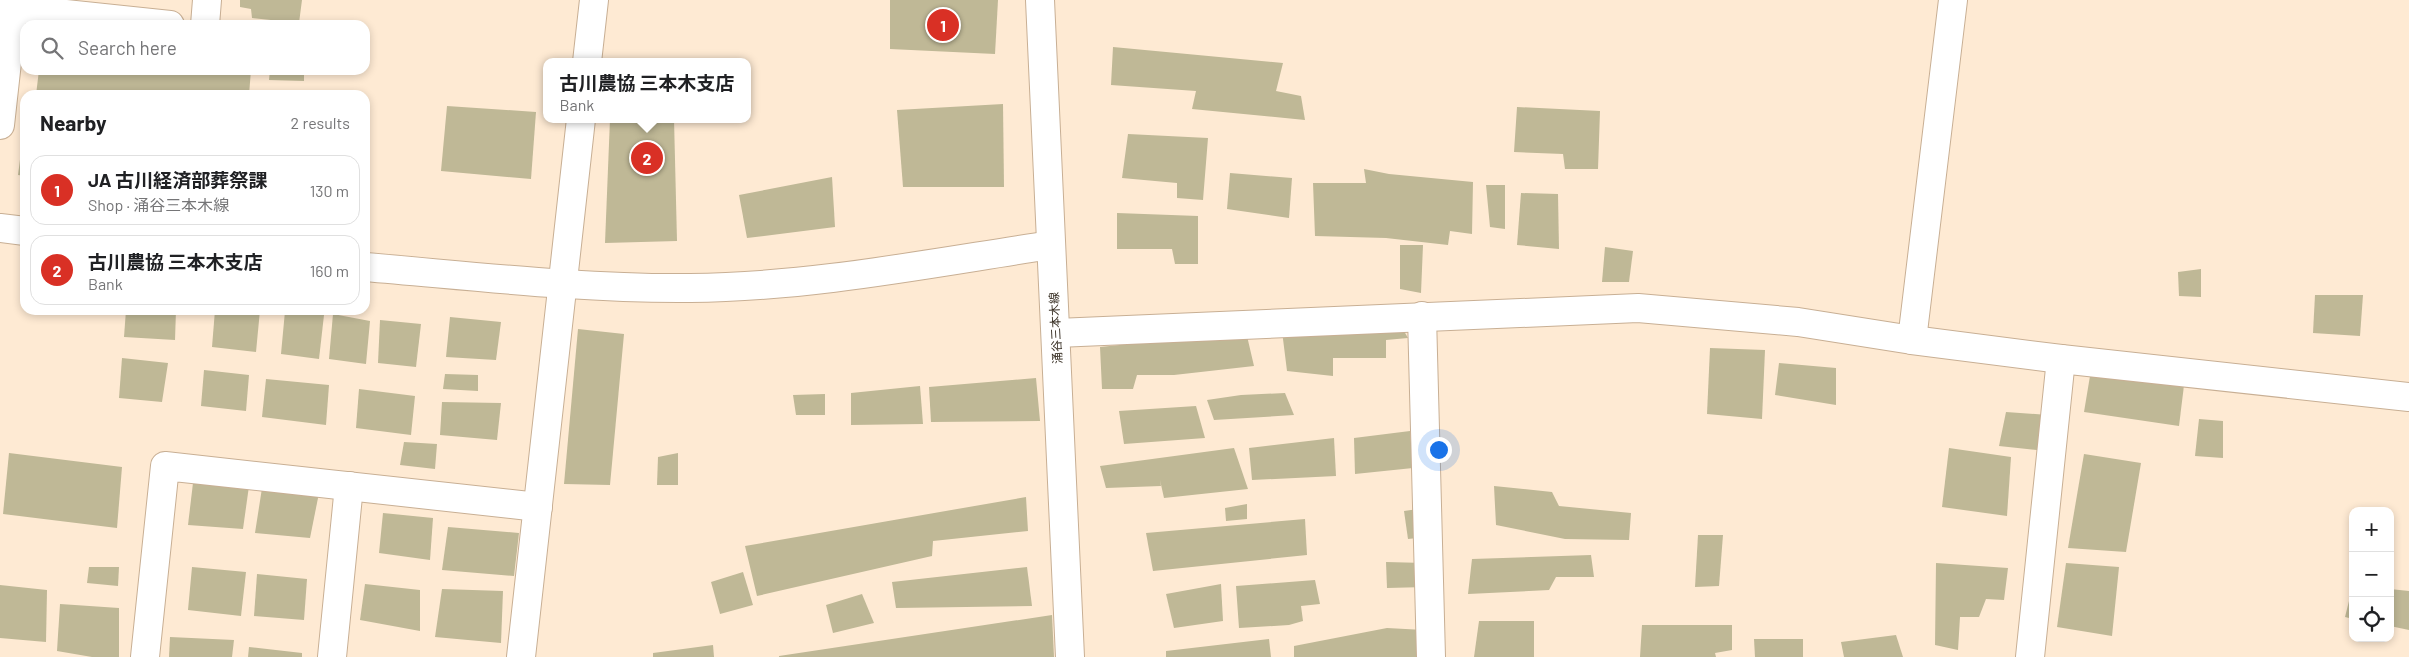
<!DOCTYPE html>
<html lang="en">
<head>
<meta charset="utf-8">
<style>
  :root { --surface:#fff; --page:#f2f2f2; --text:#202124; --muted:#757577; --line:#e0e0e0; --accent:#d93025 }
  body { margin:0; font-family:Barlow,"Noto Sans JP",sans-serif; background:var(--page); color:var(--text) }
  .controls { position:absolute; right:15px; bottom:15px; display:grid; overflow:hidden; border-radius:10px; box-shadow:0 2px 8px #0003 }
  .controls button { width:45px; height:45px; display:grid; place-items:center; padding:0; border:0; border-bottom:1px solid var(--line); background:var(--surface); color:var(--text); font:25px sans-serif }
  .you { position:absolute; left:1438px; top:449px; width:18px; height:18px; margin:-12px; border:4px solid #fff; border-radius:50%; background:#1a73e8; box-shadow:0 0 0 8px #1a73e833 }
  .badge { display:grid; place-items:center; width:32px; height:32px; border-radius:50%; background:var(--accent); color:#fff; font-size:16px; font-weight:700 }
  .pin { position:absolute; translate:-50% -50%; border:2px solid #fff; box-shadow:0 1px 5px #0006 }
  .popup { position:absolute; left:543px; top:58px; width:208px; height:65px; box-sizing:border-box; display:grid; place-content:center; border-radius:10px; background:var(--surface); filter:drop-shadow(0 1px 4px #0005); font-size:16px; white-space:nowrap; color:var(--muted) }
  .popup b { font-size:19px; color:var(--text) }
  .popup::after { content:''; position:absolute; left:50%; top:100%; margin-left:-10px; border:10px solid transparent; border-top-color:var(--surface) }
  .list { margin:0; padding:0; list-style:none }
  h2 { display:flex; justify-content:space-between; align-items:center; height:65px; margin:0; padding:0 20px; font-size:21px }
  h2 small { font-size:16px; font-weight:400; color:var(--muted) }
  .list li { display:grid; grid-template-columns:32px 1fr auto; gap:15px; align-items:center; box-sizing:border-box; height:70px; margin:0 10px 10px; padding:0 10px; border:1px solid var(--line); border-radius:15px }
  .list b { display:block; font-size:19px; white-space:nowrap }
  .list p { margin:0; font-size:16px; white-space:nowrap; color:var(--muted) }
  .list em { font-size:16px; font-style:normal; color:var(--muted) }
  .icon { flex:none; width:28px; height:28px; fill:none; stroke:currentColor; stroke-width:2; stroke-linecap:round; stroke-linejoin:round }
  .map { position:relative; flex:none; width:2409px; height:657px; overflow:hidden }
  .search { position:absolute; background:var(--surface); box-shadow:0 2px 8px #0003; left:20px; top:20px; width:350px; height:55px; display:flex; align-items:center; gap:12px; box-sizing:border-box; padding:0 18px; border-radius:15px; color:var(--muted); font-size:19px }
  .panel { position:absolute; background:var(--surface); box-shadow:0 2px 8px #0003; left:20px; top:90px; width:350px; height:225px; border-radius:15px }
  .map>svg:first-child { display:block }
  .building { fill:#bfb896 }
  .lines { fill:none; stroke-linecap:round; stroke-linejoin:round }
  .minor-casing { stroke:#c8af94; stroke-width:30 }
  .tertiary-casing { stroke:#c8af94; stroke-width:30 }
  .secondary-casing { stroke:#c8af94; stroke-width:30 }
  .minor { stroke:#fff; stroke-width:28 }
  .tertiary { stroke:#fff; stroke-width:28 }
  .secondary { stroke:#fff; stroke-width:28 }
  .labels { text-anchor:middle; stroke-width:5; stroke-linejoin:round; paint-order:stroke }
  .street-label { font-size:12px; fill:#362d22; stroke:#fff }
</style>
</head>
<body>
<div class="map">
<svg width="2409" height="657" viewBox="0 0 2409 657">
  <rect width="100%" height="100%" fill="#feead3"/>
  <!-- building -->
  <g class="building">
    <path d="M240,0H302L299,23L252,18L251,9L240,7Z"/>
    <path d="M890,0H998L995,54L890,49Z"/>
    <path d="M1113,47L1283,63L1276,91L1301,96L1305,120L1192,109L1196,91L1111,85Z"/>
    <path d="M39,70H251L249,95L186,92V95H36Z"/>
    <path d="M270,70H304V81L269,80Z"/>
    <path d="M1003,104L1004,187H903L897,110Z"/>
    <path d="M447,106L536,112L531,179L441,171Z"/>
    <path d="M1517,107L1600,111L1598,169H1565L1563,154L1514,152Z"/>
    <path d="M610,119H674L677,241L605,243Z"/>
    <path d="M24,129H25V176L18,175Z"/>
    <path d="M1128,134L1208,138L1203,200L1177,198V183L1122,178Z"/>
    <path d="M1364,169L1389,174L1473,182L1472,234L1450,231L1448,245L1386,238L1315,236L1313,183H1366Z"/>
    <path d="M1230,173L1292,178L1289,218L1227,209Z"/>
    <path d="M832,177L835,227L747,238L739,195Z"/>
    <path d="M1486,185H1505V229L1490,227Z"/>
    <path d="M1521,193L1558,194L1559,249L1517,245Z"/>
    <path d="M1117,213L1198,216V264H1175L1172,249H1117Z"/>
    <path d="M1400,245H1423L1421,293L1400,289Z"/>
    <path d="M1605,247L1633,251L1629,282H1602Z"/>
    <path d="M2201,269V297L2179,296L2178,272Z"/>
    <path d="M2315,295H2363L2360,336L2313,333Z"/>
    <path d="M126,310H176L175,340L124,337Z"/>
    <path d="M215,310H260L256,352L212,347Z"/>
    <path d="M285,311L324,315L319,359L281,354Z"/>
    <path d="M333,314L370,321L366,364L329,359Z"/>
    <path d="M450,317L501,322L496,360L446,357Z"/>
    <path d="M1396,317L1408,338L1386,340V358H1333V376L1287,371L1281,323Z"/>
    <path d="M380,320L421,324L416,367L378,363Z"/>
    <path d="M578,329L624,334L610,485L564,484Z"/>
    <path d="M1247,336L1254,366L1174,375H1137L1133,389H1102L1100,347L1168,340Z"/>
    <path d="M1710,348L1765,350L1762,419L1707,414Z"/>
    <path d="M122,358L168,363L162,402L119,398Z"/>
    <path d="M1779,363L1836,368V405L1775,395Z"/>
    <path d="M2092,364L2185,377L2179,426L2084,412Z"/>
    <path d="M204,370L249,375L246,411L201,406Z"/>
    <path d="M445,374L478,375V391L443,389Z"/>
    <path d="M1036,378L1040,421L931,422L929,387Z"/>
    <path d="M266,379L329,385L326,425L262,417Z"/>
    <path d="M920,386L923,424L851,425V393Z"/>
    <path d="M359,389L415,396L411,435L356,428Z"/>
    <path d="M1285,393L1294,415L1214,420L1207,400L1241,395Z"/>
    <path d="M825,394V415H796L793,395Z"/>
    <path d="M442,402L501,403L497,440L440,435Z"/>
    <path d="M1196,406L1205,438L1124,444L1119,411Z"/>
    <path d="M2006,412L2048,415L2046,451L1999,446Z"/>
    <path d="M2199,419L2223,421V458L2195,456Z"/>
    <path d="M1410,431L1413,468L1355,474L1354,438Z"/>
    <path d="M1334,438L1336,476L1252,480L1249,448Z"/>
    <path d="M404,442L437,444L435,469L400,465Z"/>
    <path d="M1234,448L1248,489L1164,498L1160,480L1161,486L1106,488L1100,466Z"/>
    <path d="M1949,448L2011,457L2007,516L1942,507Z"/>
    <path d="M9,453L122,467L117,528L3,514Z"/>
    <path d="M678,453V485H657L658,457Z"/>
    <path d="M2084,454L2141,463L2126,552L2068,548Z"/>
    <path d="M193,483L249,486L243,529L188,525Z"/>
    <path d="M1494,486L1552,492L1559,506L1631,513L1629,540L1565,539L1496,525Z"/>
    <path d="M262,488L319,493L310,538L255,533Z"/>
    <path d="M1026,497L1028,531L933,541L932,556L757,596L745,546Z"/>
    <path d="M1247,504V519L1226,521L1225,508Z"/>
    <path d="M1425,508L1427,537L1408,539L1404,511Z"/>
    <path d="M383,513L433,518L430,560L379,553Z"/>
    <path d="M1305,519L1307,555L1153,571L1146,533Z"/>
    <path d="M448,527L519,533L514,576L442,570Z"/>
    <path d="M1698,535H1723L1719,586L1695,587Z"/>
    <path d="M1591,555L1594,577H1556L1549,590L1468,594L1472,559Z"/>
    <path d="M1386,562L1425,563L1426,587L1387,588Z"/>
    <path d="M1936,563L2008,568L2004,600L1986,599L1979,617H1960L1958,650L1935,645Z"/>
    <path d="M2066,563L2119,567L2112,636L2057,627Z"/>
    <path d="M89,567H119L118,586L87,583Z"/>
    <path d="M192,567L246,572L241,616L188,610Z"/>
    <path d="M1027,567L1032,606L896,608L892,582Z"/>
    <path d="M743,572L753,605L720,614L711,582Z"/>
    <path d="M257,574L307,579L304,620L254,616Z"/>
    <path d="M1315,580L1320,604L1301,606L1303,621L1289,625L1239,628L1236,586Z"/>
    <path d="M365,584L420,590V631L360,620Z"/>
    <path d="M1221,584L1223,621L1174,628L1166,594Z"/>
    <path d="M0,585L47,590L46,642L0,638Z"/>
    <path d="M442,589L503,591L501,643L435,637Z"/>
    <path d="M2352,589H2353V619L2345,617Z"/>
    <path d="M2390,589L2409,591V630L2390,626Z"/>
    <path d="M862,594L874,623L833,633L826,605Z"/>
    <path d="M60,604L119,608V657H92L57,651Z"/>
    <path d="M1052,615L1054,657H779V656Z"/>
    <path d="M1479,621H1534V657H1474Z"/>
    <path d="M1642,625H1732V650L1715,653L1716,657H1640Z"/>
    <path d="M1387,628L1424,630L1425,657H1294V646Z"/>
    <path d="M1896,635L1903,657H1844L1841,642Z"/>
    <path d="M170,637L234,640L232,657H169Z"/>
    <path d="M1269,639L1271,657H1166V651Z"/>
    <path d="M1754,639H1803V657H1755Z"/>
    <path d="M713,645L714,657H653V653Z"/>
    <path d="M249,647L302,653V657H248Z"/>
  </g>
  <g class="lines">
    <defs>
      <g id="minor">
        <path d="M0,7L170,25"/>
        <path d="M205,25L207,0"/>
        <path d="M587,62L594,0"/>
        <path d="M0,125L13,8"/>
        <path d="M1422,316L1431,657"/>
        <path d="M1057,333L1638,308L1798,322L1912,340L2061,359L2409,397"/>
        <path d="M1912,340L1953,0"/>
        <path d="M145,657L165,466L538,507"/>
        <path d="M332,657L349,486"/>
        <path d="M521,657L581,119"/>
        <path d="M2030,657L2061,359"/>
      </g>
      <g id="tertiary">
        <path d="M0,228L25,231"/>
        <path d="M365,267C473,276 581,289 690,288C811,287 931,263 1051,245"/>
      </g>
      <path id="secondary" d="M1040,0L1070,657"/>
    </defs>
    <!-- minor casing -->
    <use href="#minor" class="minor-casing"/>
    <!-- tertiary casing -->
    <use href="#tertiary" class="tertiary-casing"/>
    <!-- secondary casing -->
    <use href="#secondary" class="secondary-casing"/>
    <!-- minor -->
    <use href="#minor" class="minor"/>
    <!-- tertiary -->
    <use href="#tertiary" class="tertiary"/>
    <!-- secondary -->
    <use href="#secondary" class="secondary"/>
  </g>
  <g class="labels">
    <!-- street labels -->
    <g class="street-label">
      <text transform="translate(1056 328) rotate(-93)" y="4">涌谷三本木線</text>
    </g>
  </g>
</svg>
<div class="controls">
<button>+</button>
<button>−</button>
<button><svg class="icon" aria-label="locate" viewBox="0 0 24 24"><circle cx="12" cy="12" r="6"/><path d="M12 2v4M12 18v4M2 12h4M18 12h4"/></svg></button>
</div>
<div class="you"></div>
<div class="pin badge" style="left:943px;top:25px">1</div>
<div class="pin badge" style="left:647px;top:158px">2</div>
<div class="popup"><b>古川農協 三本木支店</b>Bank</div>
<div class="search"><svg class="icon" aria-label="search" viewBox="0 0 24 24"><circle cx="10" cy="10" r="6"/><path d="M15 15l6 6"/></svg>Search here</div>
<section class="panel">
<h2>Nearby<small>2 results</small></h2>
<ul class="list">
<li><span class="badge">1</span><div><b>JA 古川経済部葬祭課</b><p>Shop · 涌谷三本木線</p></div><em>130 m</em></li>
<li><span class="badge">2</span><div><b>古川農協 三本木支店</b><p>Bank</p></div><em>160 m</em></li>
</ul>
</section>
</div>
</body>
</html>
